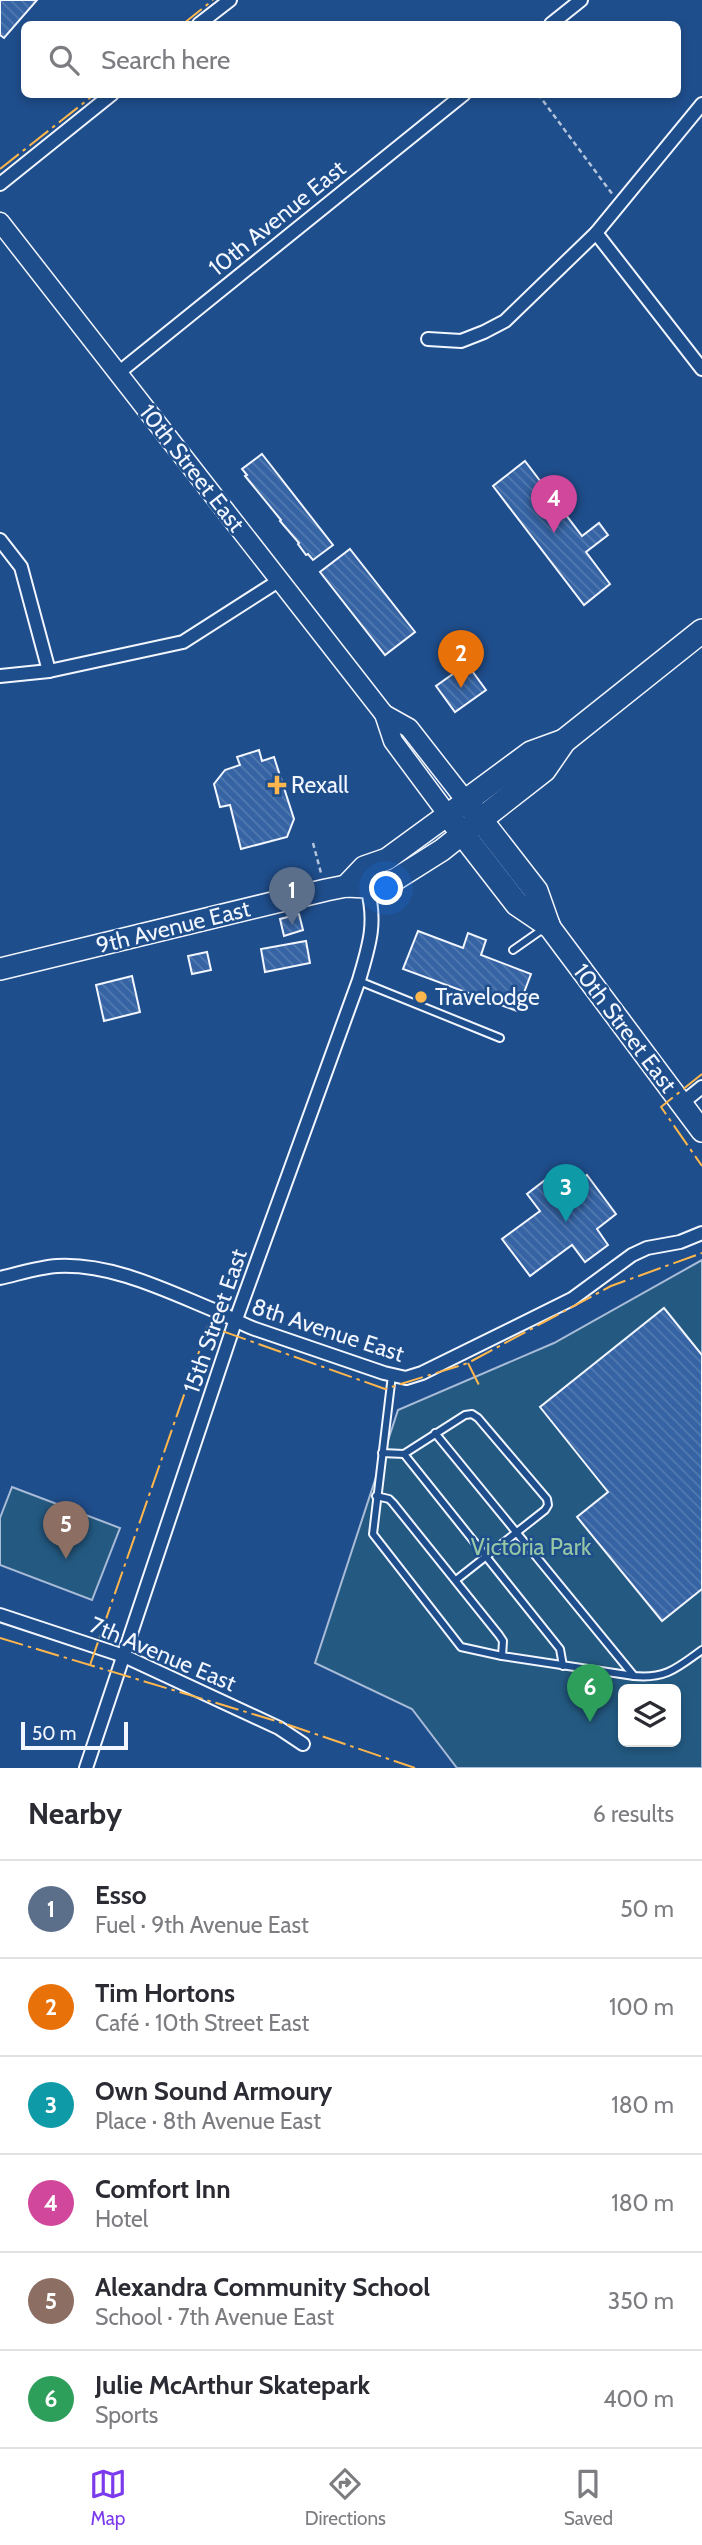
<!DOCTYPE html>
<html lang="en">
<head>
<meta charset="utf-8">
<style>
  :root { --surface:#fff; --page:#f7f7f7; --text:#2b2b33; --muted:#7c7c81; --line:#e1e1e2; --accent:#7c3aed }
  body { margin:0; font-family:Cabin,sans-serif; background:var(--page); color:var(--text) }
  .controls { position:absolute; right:21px; bottom:21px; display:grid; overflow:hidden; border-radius:10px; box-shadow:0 4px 10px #0003 }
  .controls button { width:63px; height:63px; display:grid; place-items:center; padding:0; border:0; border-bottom:2px solid var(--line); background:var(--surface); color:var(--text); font:35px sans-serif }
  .scale { position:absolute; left:21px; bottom:18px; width:107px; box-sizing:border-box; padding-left:7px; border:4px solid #f2f6ff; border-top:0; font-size:19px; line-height:24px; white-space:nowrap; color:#f2f6ff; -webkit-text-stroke:5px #1f4e8c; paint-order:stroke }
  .you { position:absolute; left:387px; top:889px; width:24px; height:24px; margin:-18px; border:5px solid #fff; border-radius:50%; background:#1a73e8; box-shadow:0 0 0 10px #1a73e833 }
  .badge { display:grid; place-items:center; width:46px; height:46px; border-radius:50%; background:var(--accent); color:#fff; font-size:23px; font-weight:700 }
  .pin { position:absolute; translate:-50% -58px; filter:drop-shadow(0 2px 4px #0008) }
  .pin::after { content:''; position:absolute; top:37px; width:24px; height:21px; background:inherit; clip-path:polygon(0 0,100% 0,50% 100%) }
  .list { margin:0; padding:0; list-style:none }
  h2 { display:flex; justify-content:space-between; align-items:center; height:91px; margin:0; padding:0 28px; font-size:30px }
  h2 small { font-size:23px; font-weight:400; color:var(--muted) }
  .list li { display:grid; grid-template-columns:46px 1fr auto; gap:21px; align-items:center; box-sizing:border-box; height:98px; padding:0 28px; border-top:2px solid var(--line) }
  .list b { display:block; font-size:26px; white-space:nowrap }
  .list p { margin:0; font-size:23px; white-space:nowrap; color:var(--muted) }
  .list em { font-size:23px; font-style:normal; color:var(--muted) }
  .icon { flex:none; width:38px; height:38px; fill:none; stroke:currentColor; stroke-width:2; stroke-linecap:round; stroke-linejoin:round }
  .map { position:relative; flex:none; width:702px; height:1768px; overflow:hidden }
  .search { position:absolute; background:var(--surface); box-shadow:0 4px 10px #0003; left:21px; right:21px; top:21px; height:77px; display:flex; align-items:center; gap:18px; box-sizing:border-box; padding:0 24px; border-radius:10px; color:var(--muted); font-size:26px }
  .sheet { height:679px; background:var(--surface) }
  nav { display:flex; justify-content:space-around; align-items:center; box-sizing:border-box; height:98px; border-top:2px solid var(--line); background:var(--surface); font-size:19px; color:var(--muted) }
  nav a { display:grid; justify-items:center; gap:4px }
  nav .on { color:var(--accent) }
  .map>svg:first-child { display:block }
  .green { fill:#245a82; stroke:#a8bbd7; stroke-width:2; fill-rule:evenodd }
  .building { fill:url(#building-back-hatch); stroke:#f2f6ff; stroke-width:2 }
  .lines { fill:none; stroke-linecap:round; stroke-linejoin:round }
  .lane-casing { stroke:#f2f6ff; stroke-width:10 }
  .street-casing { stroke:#f2f6ff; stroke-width:16 }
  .secondary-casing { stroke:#f2f6ff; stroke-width:21 }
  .primary-casing { stroke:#f2f6ff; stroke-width:24 }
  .highway-casing { stroke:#f2f6ff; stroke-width:26 }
  .path { stroke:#b3c4dc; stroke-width:2.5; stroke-dasharray:5 3.5; stroke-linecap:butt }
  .lane { stroke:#1f4e8c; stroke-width:6 }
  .street { stroke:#1f4e8c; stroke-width:12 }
  .secondary { stroke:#1f4e8c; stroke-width:18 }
  .primary { stroke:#1f4e8c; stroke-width:21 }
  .highway { stroke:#1f4e8c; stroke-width:23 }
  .power { stroke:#ffb74d; stroke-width:2; stroke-dasharray:24 5 3.5 5; stroke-linecap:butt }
  .poi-dot { fill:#ffb74d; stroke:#1f4e8c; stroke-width:2.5 }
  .labels { text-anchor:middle; stroke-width:5; stroke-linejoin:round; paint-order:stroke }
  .street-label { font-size:23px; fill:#f2f6ff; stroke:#1f4e8c }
  .poi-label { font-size:23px; fill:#f2f6ff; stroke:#1f4e8c; text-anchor:start }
  .park-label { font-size:23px; fill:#97c8a6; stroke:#1f4e8c }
</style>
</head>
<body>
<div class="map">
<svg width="702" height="1768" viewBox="0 0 702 1768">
  <defs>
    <pattern id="building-back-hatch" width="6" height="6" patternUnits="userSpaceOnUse" patternTransform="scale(1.75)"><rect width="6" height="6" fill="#3563a3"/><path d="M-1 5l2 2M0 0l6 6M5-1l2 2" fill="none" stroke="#537ab1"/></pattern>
  </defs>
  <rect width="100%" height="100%" fill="#1f4e8c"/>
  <!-- green -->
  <g class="green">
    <path d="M702,1260V1768H457L412,1709L315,1663L398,1410L554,1343ZM623,1689H676V1742H623Z"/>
    <path d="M12,1487L120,1528L92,1600L0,1565V1518Z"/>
  </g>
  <!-- building -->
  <g class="building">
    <path d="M0,0H37L4,38L0,35Z"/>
    <path d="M262,454L333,545L313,560L308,554L306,555L298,544L299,543L280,521L281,520L245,476L247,475L242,469Z"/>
    <path d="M525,461L582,536L599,523L608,535L586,552L610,584L584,605L493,486Z"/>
    <path d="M350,549L415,632L385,655L320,572Z"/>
    <path d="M467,664L486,690L455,712L436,686Z"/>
    <path d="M259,750L262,761L274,757L294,819L287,837L241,849L230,805L220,807L214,784L225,770L240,765L237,757Z"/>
    <path d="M299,914L303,930L284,936L280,919Z"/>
    <path d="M418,931L463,948L468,933L486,940L481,955L531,974L517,1011L403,969Z"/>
    <path d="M306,941L310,963L265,972L261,949Z"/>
    <path d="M207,952L211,970L192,974L188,956Z"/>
    <path d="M132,976L140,1012L104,1021L96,985Z"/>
    <path d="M587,1175L616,1214L597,1229L608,1245L585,1262L572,1245L530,1276L502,1239L540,1211L527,1194L549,1177L562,1194Z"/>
    <path d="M664,1308L702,1355V1589L662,1621L577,1517L608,1492L540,1407Z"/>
  </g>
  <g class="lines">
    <defs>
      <g id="lane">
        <path d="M513,950L543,929"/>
        <path d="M359,981L500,1038"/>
        <path d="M392,1375L373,1534L461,1647L502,1656L634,1676"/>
        <path d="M435,1433L634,1676C666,1679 677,1668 702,1650"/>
        <path d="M382,1453L404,1454L465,1415L472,1414L478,1418L547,1499L548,1505L545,1510L456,1580"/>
        <path d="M404,1454L560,1649L563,1666"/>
        <path d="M376,1496L389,1499L393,1503L499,1635L503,1641L502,1656"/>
      </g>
      <g id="street">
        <path d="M199,24L230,0"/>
        <path d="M551,24L581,0"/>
        <path d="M0,184L112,94"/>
        <path d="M596,233L702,369"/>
        <path d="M428,339L461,341L484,332L505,321L596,233L702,104"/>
        <path d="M117,374L464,94"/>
        <path d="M0,540L21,567L49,671"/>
        <path d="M0,676L49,671L183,642L280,580"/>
        <path d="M681,1104L702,1087"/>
        <path d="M0,1278C18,1274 39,1267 57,1266C112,1263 167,1291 216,1311C229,1316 241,1324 255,1329L384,1373L406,1378L422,1373L572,1299L632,1255L647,1248L680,1242L702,1233"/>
        <path d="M0,1615L124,1656L279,1728L303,1744"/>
        <path d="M86,1768L235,1322L359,980C369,946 377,923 367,887"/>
      </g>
      <g id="secondary">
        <path d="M0,222L384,714L393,741L448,815"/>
        <path d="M384,714L409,728L466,801"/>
      </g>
      <g id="primary">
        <path d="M346,886L364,867L387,859L461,805"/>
        <path d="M548,925L702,1131"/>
        <path d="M0,969L326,890L346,886L367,887L396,879L442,850L476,823"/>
      </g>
      <g id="highway">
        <path d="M448,815L517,904L548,925"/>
        <path d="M480,820L544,770L564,741L702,631"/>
        <path d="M548,925L536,891L466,801L531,753L564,741"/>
      </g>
    </defs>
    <!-- lane casing -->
    <use href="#lane" class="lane-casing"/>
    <!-- street casing -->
    <use href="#street" class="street-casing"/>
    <!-- secondary casing -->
    <use href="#secondary" class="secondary-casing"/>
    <!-- primary casing -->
    <use href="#primary" class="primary-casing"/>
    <!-- highway casing -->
    <use href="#highway" class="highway-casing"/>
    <!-- path -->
    <g class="path">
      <path d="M538,94L613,195"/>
      <path d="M313,843L321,873"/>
    </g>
    <!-- lane -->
    <use href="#lane" class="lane"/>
    <!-- street -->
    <use href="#street" class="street"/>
    <!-- secondary -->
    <use href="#secondary" class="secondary"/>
    <!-- primary -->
    <use href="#primary" class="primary"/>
    <!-- highway -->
    <use href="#highway" class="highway"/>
    <!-- power -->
    <g class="power">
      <path d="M183,24L213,0"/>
      <path d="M0,169L95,94"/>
      <path d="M702,1074L661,1107L702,1166"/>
      <path d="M468,1363L480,1387"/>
      <path d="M0,1638L286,1724L415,1768"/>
      <path d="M90,1665L208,1326L385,1389L468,1363L611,1286L702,1253"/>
    </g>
  </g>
  <!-- markers -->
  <g class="poi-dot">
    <path d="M273.5 774.5h7v7h7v7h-7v7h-7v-7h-7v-7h7z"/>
    <circle cx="421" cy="997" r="7"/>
  </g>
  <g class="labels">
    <!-- street labels -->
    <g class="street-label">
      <text transform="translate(277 218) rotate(-39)" y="8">10th Avenue East</text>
      <text transform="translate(192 468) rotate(52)" y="8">10th Street East</text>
      <text transform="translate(173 927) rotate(-14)" y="8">9th Avenue East</text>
      <text transform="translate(625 1028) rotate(53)" y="8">10th Street East</text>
      <text transform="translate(215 1321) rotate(-71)" y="8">15th Street East</text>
      <text transform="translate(328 1330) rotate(18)" y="8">8th Avenue East</text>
      <text transform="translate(163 1654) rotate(23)" y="8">7th Avenue East</text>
    </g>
    <!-- poi labels -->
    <g class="poi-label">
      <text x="291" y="793">Rexall</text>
      <text x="435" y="1005">Travelodge</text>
    </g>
    <!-- park labels -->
    <g class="park-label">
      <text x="531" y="1555">Victoria Park</text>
    </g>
  </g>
</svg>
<div class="controls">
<button><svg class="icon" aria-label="layers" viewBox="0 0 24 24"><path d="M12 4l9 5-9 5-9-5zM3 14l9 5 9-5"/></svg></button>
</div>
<div class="scale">50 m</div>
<div class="you"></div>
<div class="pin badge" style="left:292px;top:925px;background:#5c6f8a">1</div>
<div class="pin badge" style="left:461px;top:688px;background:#e8710a">2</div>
<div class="pin badge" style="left:566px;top:1222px;background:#0f9aa8">3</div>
<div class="pin badge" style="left:554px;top:533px;background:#d1479c">4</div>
<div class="pin badge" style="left:66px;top:1559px;background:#8d6e63">5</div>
<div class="pin badge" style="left:590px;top:1722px;background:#2e9e5b">6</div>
<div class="search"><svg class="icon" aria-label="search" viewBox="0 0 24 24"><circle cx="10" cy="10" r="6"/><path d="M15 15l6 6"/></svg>Search here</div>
</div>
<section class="sheet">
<h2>Nearby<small>6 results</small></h2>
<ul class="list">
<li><span class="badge" style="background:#5c6f8a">1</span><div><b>Esso</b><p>Fuel · 9th Avenue East</p></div><em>50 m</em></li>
<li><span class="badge" style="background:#e8710a">2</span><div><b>Tim Hortons</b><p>Café · 10th Street East</p></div><em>100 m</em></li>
<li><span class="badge" style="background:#0f9aa8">3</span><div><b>Own Sound Armoury</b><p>Place · 8th Avenue East</p></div><em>180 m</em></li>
<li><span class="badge" style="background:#d1479c">4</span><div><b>Comfort Inn</b><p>Hotel</p></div><em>180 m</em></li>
<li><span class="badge" style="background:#8d6e63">5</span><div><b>Alexandra Community School</b><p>School · 7th Avenue East</p></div><em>350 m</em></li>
<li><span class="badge" style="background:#2e9e5b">6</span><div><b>Julie McArthur Skatepark</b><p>Sports</p></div><em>400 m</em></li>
</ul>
</section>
<nav>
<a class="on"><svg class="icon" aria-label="map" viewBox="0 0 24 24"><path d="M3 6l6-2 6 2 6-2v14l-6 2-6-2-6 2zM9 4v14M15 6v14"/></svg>Map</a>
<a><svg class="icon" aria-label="directions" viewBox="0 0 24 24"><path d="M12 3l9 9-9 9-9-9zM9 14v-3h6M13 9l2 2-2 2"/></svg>Directions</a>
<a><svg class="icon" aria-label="saved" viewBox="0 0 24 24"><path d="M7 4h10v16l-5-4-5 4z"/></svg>Saved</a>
</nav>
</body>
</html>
